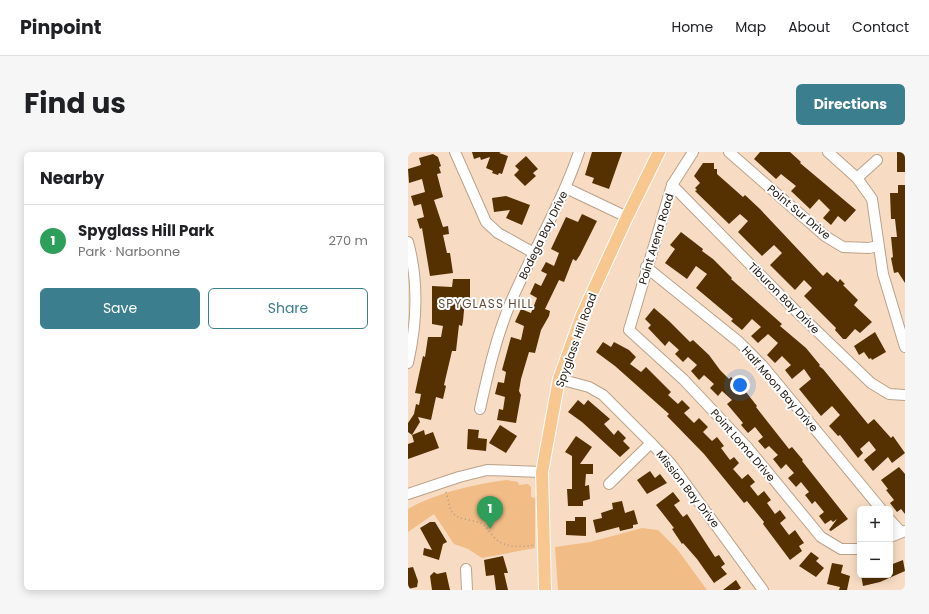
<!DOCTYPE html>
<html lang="en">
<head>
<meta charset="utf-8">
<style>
  :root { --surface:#fff; --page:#f6f6f6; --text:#202124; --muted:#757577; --line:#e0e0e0; --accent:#3b7e8e }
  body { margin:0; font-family:Poppins,sans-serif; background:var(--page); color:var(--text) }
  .controls { position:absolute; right:12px; bottom:12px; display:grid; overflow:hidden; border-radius:6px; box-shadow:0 2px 10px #0003 }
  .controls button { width:36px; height:36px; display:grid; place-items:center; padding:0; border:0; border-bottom:1px solid var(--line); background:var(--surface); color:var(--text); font:20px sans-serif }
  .you { position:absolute; left:332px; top:233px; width:14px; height:14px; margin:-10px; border:3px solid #fff; border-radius:50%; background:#1a73e8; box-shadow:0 0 0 6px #1a73e833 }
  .badge { display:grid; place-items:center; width:26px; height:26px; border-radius:50%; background:var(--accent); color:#fff; font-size:13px; font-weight:700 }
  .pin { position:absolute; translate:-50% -33px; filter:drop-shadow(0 1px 2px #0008) }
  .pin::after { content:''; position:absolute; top:21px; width:14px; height:12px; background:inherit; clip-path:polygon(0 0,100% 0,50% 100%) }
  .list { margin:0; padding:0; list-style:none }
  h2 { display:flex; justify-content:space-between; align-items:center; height:52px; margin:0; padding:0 16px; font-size:17px }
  h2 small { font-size:13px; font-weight:400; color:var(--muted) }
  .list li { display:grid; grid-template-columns:26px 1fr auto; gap:12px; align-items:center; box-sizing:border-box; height:72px; padding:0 16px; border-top:1px solid var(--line) }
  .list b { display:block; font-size:15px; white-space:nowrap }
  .list p { margin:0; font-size:13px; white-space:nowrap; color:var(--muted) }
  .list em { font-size:13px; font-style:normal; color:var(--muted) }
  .actions { display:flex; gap:8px; padding:12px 16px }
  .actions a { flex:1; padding:9px 0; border:1px solid var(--accent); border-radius:6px; text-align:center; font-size:14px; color:var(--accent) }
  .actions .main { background:var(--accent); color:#fff }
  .map { position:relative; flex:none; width:497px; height:438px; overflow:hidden; border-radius:6px }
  header { display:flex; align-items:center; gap:24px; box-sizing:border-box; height:56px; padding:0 20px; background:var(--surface); border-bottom:1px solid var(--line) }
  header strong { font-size:19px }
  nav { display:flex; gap:22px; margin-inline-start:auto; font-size:14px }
  .intro { display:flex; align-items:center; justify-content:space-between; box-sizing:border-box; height:96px; padding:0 24px }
  h1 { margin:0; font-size:28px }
  .button { padding:10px 18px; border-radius:6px; background:var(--accent); color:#fff; font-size:14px; font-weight:700 }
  main { display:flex; gap:24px; padding:0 24px }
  aside { flex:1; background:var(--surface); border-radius:6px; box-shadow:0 2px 10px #0003 }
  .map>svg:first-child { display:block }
  .green { fill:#f1bc86 }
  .building { fill:#553101 }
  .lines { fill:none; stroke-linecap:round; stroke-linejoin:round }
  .minor-casing { stroke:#baa189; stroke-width:12 }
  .major-casing { stroke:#fff; stroke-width:14 }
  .path { stroke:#af9a86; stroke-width:1.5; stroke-dasharray:1 3; stroke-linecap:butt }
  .minor { stroke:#fff; stroke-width:10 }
  .major { stroke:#f8c78f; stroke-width:12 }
  .labels { text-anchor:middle; stroke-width:4; stroke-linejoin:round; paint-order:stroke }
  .street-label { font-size:11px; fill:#20170e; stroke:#fff }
  .neighbourhood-label { font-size:12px; letter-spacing:1px; fill:#644e39; stroke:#fff }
</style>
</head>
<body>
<header>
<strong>Pinpoint</strong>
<nav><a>Home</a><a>Map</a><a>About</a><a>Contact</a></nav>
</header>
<div class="intro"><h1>Find us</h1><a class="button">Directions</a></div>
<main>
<aside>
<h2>Nearby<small></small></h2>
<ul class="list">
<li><span class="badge" style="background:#2e9e5b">1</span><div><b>Spyglass Hill Park</b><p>Park · Narbonne</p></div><em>270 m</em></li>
</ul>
<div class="actions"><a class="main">Save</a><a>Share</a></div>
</aside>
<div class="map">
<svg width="497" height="438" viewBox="0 0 497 438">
  <rect width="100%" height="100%" fill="#f7dcc3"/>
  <!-- green -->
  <g class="green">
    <path d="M99,328L110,330L111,333L120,332L123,335V345L127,346V396L74,406L60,397L46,392L26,362L0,380V357C28,341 67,332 99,328Z"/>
    <path d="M234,376L250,378L269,397L299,438H150L147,395L182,390Z"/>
  </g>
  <!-- building -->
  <g class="building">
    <path d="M64,0H93L91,1L100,4L94,22L91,21L90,23L84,21L85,19L78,16L82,5L73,8L72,5L66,7Z"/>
    <path d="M184,0H214L201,37L184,31L186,26L177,23Z"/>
    <path d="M352,0H382L393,10L392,11L448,58L437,70L430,64L423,73L415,66L422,58L411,47L402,57L383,39L388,34L373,22L368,27L346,7Z"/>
    <rect x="489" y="0" width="8" height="20"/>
    <path d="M25,2L30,5L33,14L31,15L33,21L29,22L35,45L26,48L35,75L40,74L41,82L35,83L39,101H42L45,121L22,124L14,76L12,77L9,67L16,65L13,52L6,54L3,44L17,40L14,27L1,31L0,17L13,13L11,6Z"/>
    <path d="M118,4L130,17L125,21L128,24L117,34L106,23L111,18L107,14Z"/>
    <path d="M295,11H306V17H309V22L335,45L337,43L352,57L415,124L419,120L430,130L432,127L437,132L435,133L450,148L446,153L464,170L452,181L447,177L438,187H435L427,178L428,176L396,144L404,136L396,128L387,138L362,113L374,101L366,93L354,104L330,80L340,69L332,62L321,72L287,39L289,38L287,36L292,31L286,24Z"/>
    <path d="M490,33H497V131L490,120L486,121L483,106L485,105L483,85H489L487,67H483L482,41H490Z"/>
    <path d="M98,44L122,53L114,73L98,66L102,58L86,60L84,46Z"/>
    <path d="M174,62L189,69L172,103L168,109L165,107L156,130L151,128L137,157L142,159L141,164L133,178L127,201L121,200L113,227L111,239L113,243L108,271L89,268L91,257L95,258L97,245L87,242L90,230L96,231L98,220L94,218L103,185L113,188L116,174L107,170L113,157L123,161L129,146L122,142L127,131L133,134L139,122L133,119L138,110L146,114L151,101L143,97L158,65L170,70Z"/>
    <path d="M273,80L295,97L294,99L305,107L324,126L323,127L374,172L372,174L398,196L412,213L411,214L415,217L460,272L466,267L483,286L485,284L497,301L484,311L480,305L465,319L456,308L468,298L461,289L452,297L455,301L450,306L432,283L430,284L421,274L432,263L424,254L413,264L391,237L403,227L396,217L384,227L377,218L383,213L374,204L367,211L359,203L370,191L360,182L350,191L343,184L353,175L344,167L334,178L323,169L325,167L288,136L299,122L288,114L279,127L257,111L267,97L262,93Z"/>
    <path d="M45,127H62V148H57L55,169L54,174L51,173L48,199H44L36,233L38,234L35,247L28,245L23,268L10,265L12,270L4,283L0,280V271L6,262L8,252L11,253L13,242L7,241L15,204L17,205L20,185H33L35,174L24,172V134L44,135Z"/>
    <path d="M246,156L261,169L282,190L285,188L301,203L312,218L321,227L323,225L328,230L326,232L336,242L338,240L349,254L348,255L381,297L384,295L395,308L394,309L440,367L423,379L421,378L429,367L425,370L423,368L417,372L411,364L416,360L407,349L404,352L397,343L401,340L393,330L388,335L380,326L386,321L378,312L373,317L365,307L370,303L361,294L357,297L350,289L355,285L347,275L340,281L333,273L335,271L319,252L324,248L314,239L310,244L302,236L306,232L296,223L291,228L283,219L289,213L280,205L275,210L267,202L271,198L261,189L257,194L240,176L243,173L237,167Z"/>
    <path d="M467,180L478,200L464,208L463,206L461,207L456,200L451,203L446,194Z"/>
    <path d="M195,190L203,195L206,190L221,198L228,205L222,212L233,220L238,215L263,240L260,243L270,252L274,248L282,256L276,261L286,271L291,266L300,275L295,280L304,289L309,285L316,294L313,296L322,308L326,305L331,311L325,317L334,327L340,322L347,330L342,334L350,344L356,339L363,348L359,351L367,362L372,358L378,366L372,371L381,383L387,378L396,391L391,394L394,399L382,408L355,372L356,370L339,349L336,351L296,302L259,264L261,262L207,214L188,200Z"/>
    <path d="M170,248L176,253L180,248L202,267L196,272L206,283L210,278L218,286L215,289L222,296L212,305L174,270L160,260Z"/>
    <path d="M92,273L109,284L98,301L81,291Z"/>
    <path d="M60,277L71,278L70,286L79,287L78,299L59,297Z"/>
    <path d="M16,278L17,283L25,280L31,296L0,307V292L6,290L4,283Z"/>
    <path d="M168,284L184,295L172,312H185V322H178L177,334L181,333L182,347L175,349V354H160L159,337H164V304L157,300Z"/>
    <path d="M491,315L497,322V362L493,357L489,360L482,351L486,348L478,338L480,337L473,328Z"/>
    <path d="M242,319L247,326L252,322L259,331L239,342L229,328Z"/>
    <path d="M265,340L272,349L266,353L275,365L279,362L307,405L311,403L317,412L313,415L319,422L306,431L289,407L275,391L274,392L264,377L266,376L248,353Z"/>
    <path d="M214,349L217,361L226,358L230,372L225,373V376L212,379L211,375L188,381L185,368L194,366L193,361L205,357L204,351Z"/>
    <path d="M167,365H178V384L158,383V369H167Z"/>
    <path d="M22,370H27L39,390L35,392L31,408L15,403L16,396L24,398L12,376Z"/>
    <path d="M403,400L411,406L408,409L416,416L408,425L391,414Z"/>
    <path d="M95,404L100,421H96L100,438H88L86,423L78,424L76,408Z"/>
    <path d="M495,408L497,419L472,430L455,434L453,423H482V413Z"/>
    <path d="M424,411L435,413L433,421L442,424L439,438H431L432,435L419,432Z"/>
    <path d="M5,415L10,429L9,435L0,437V416Z"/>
    <path d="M26,420L29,422L38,420L42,438H24L22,424Z"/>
    <path d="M328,428L333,436L330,438H315Z"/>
  </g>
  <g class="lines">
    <defs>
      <g id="minor">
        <path d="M47,0L78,70L90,81L126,101"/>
        <path d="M285,0L264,33L221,178L276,228L339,295L413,385L433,397H452"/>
        <path d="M321,0L417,84L435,95L461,96L470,94"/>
        <path d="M420,0L449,26L464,47L475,122L497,195"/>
        <path d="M449,26L469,8"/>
        <path d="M264,33L386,157L463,231L481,242L497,243"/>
        <path d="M158,36L219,65"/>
        <path d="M0,90C11,130 9,171 0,211"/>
        <path d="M238,115L331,190L354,213L473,357"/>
        <path d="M151,227L181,235L195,243L243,291L263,312L355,438"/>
        <path d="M72,257C80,221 88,186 102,152C124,100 153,53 171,0"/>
        <path d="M201,332L243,291"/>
        <path d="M0,342L51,325L79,318L134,320"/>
        <path d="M482,368L493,380"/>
        <path d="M482,385L497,379"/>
        <path d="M58,417L59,438"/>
      </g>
      <path id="major" d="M137,438L134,320L151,227L174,163L219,65L251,0"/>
    </defs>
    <!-- minor casing -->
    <use href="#minor" class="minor-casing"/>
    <!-- major casing -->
    <use href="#major" class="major-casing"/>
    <!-- path -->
    <path class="path" d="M38,340C40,346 41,353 43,358C48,370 67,366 76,373C80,376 81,380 84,383C95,397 111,395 127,393"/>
    <!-- minor -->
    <use href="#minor" class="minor"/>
    <!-- major -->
    <use href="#major" class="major"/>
  </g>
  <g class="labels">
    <!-- street labels -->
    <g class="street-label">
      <text transform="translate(391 60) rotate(40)" y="4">Point Sur Drive</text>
      <text transform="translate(135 83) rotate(-64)" y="4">Bodega Bay Drive</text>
      <text transform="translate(248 87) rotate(-73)" y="4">Point Arena Road</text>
      <text transform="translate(376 146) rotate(45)" y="4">Tiburon Bay Drive</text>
      <text transform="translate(168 188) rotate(-70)" y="4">Spyglass Hill Road</text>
      <text transform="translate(372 237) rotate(49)" y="4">Half Moon Bay Drive</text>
      <text transform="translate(335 293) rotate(49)" y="4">Point Loma Drive</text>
      <text transform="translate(280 337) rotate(52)" y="4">Mission Bay Drive</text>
    </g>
    <!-- neighbourhood labels -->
    <g class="neighbourhood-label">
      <text x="78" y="156">SPYGLASS HILL</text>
    </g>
  </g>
</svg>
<div class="controls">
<button>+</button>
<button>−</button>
</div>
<div class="you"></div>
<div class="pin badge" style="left:82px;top:377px;background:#2e9e5b">1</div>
</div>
</main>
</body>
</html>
